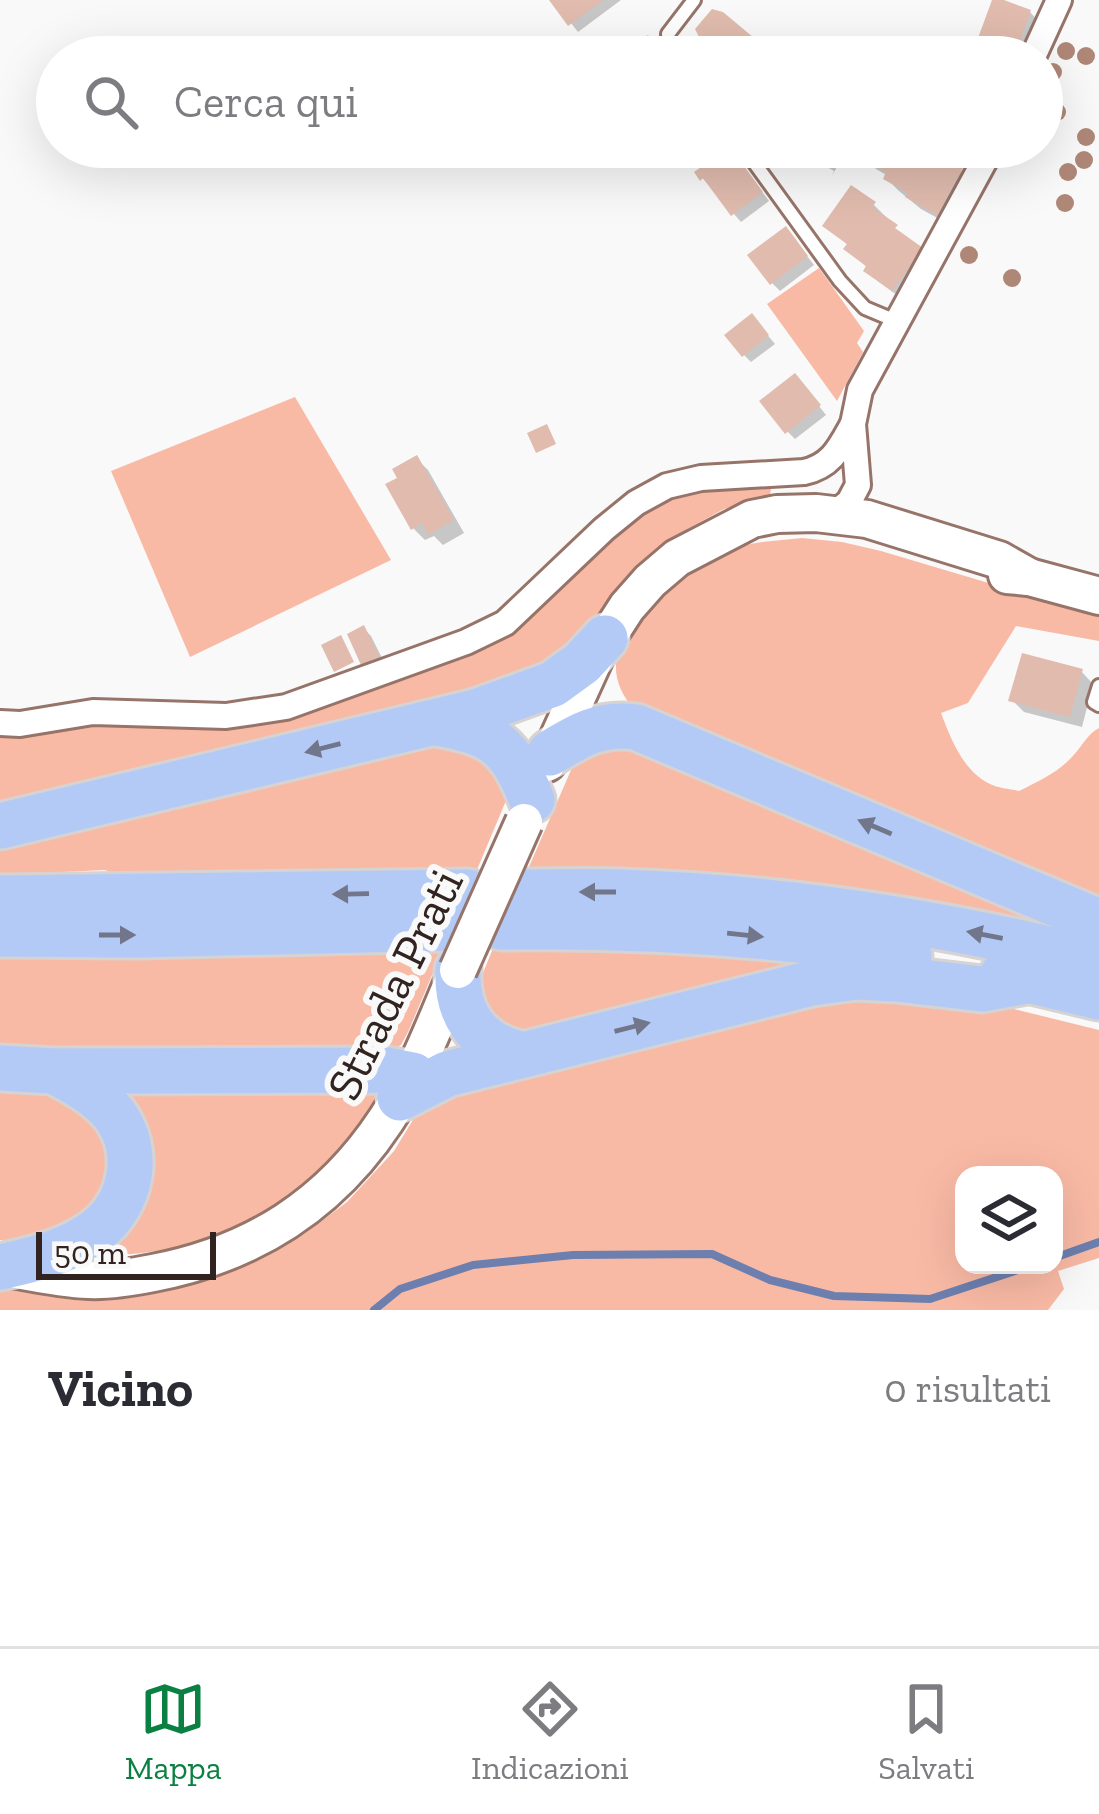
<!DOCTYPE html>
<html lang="it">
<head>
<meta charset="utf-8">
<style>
  :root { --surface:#fff; --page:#f2f2f3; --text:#2b2b33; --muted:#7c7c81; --line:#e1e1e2; --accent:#0b8043 }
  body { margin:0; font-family:"Zilla Slab",serif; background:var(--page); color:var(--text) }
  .controls { position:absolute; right:36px; bottom:36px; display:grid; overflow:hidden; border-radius:24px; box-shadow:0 12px 48px #0002 }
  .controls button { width:108px; height:108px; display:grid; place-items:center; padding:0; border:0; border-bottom:3px solid var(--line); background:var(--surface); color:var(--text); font:60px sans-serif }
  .scale { position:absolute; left:36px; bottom:30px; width:180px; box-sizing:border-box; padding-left:12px; border:6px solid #31231f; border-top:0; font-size:33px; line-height:42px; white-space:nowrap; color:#31231f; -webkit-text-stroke:9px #f9f9f9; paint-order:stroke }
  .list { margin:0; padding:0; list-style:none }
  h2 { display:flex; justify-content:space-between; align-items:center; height:156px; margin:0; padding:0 48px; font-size:51px }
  h2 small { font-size:39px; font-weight:400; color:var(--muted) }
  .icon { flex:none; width:66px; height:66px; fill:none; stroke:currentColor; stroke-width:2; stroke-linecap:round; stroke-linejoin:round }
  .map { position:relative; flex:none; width:1099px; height:1310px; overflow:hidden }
  .search { position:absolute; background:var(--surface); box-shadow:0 12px 48px #0002; left:36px; right:36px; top:36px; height:132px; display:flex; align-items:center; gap:30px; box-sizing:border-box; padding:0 42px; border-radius:66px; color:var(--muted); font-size:45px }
  .sheet { height:336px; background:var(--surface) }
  nav { display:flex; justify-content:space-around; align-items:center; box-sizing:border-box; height:168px; border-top:3px solid var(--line); background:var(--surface); font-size:33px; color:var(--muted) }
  nav a { display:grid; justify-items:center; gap:6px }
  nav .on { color:var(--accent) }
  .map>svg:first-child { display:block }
  .green { fill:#f9baa5; fill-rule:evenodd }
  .shadow { fill:#0003 }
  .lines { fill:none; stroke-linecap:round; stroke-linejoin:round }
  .stream { stroke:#6c7faf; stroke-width:8 }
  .building { fill:#e0bbae }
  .lane-casing { stroke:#967469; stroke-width:18 }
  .street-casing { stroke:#967469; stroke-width:30 }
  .secondary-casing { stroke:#967469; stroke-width:42 }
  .highway-casing { stroke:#d6d3d2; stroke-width:51 }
  .lane { stroke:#fff; stroke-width:12 }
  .street { stroke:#fff; stroke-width:24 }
  .secondary { stroke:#fff; stroke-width:36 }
  .highway { stroke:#b3caf6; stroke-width:45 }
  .secondary-bridge-casing { stroke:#967469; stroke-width:42; stroke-linecap:butt }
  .secondary-bridge { stroke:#fff; stroke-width:36 }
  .tree { fill:#af8777 }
  .oneway { fill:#72768a }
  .labels { text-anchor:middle; stroke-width:12; stroke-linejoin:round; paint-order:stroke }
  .street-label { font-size:48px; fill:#31231f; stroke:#f9f9f9 }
</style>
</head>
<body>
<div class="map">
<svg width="1099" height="1310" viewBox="0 0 1099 1310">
  <rect width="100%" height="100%" fill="#f9f9f9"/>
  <!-- green -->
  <g class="green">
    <path d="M819,268L864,331L857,343L863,352L837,401L767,304Z"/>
    <path d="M295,397L391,560L190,657L111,471Z"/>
    <path d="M710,485L771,489L770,496L724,509L671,538L626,577L581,639L516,683L0,807V730L64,722H193L425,666L643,509L674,493Z"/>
    <path d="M802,538L842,542L881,551L1099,616V641L1016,626L968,703L941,713C951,739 963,771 990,784C998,788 1010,789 1019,791C1037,782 1057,773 1071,758C1082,747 1086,735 1099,728V908L632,707C622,695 615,680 616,664C619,623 691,565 727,551C750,541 777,541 802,538Z"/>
    <path d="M611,736L1099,942L525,876L578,754Z"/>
    <path d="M392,742L483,747L508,796L476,872L363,870L126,876L104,870L0,875V840Z"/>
    <path d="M494,946L656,949L796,961L821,970L507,1040L476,990Z"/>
    <path d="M444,947L408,1032L401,1045L391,1051L0,1052V952Z"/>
    <path d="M816,990L957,995L1099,1030V1258L1058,1271L1064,1289L1048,1310H0V1282L152,1291L209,1278L263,1257L304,1234L347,1202L394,1151L425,1100ZM964,1175H1054V1265H964Z"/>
    <path d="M17,1078L116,1128L99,1216L10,1242L0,1240V1079Z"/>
    <path d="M362,1080L379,1095L378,1101C366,1118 355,1139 340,1154C330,1166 317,1176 305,1185C233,1242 170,1256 79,1256L120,1225L117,1094Z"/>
  </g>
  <!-- shadow -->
  <g class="shadow">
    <path d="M553,0H621L578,32Z"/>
    <path d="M995,0L1030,12L1042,25L1030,57H974Z"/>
    <path d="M789,147H848L832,176L834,171L798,151V156Z"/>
    <path d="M869,147H926L961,171L973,183L950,225L921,209L899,191L886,178L888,176L876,169L863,157Z"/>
    <path d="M737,158L769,201L741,222L698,173Z"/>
    <path d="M852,189L874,205L886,217L884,219L933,262L905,301L879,282L867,270L868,268L846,249L849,246L825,225Z"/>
    <path d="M793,238L814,265L780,291L772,283Z"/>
    <path d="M759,325L775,344L751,362L744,355Z"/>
    <path d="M802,384L826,415L795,439L788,432Z"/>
    <path d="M416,458L428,470L464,533L443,545L434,536L425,540L413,528L401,479Z"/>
    <path d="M363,628L371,636L385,664L371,671L364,663Z"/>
    <path d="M1081,671L1093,684L1082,727L1024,712L1012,700Z"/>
  </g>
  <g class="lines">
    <!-- stream -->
    <g class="stream">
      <path d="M1054,1258L1099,1242"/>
      <path d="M374,1310L400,1289L473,1265L573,1255L712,1254L770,1280L834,1296L930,1299L1033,1265"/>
    </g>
  </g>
  <!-- building -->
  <g class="building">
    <path d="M549,0H603L568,26Z"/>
    <path d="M992,0H1004L1031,10L1014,57H971Z"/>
    <path d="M712,9L723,12L777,57H709L695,29Z"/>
    <path d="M648,35L665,57H618Z"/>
    <path d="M730,147L763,192L731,216L703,178L700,181L694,172Z"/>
    <path d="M786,147H830L819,166Z"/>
    <path d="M866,147H932L935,148L933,152L963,168L937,215L905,197L908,193L883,179L886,172L860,157Z"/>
    <path d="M851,185L876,202L872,207L898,225L895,228L923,248L892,291L863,271L866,266L843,249L847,244L822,226Z"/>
    <path d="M786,226L808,256L770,285L747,255Z"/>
    <path d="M752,313L769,335L742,357L724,335Z"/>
    <path d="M795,373L821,405L785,434L759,401Z"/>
    <path d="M547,424L556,444L536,453L527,433Z"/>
    <path d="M417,455L454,520L428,535L422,523L411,530L385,484L397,478L392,469Z"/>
    <path d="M364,625L379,656L361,665L347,634Z"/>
    <path d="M341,635L354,662L334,672L321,645Z"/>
    <path d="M1022,653L1083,669L1070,717L1008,701Z"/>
  </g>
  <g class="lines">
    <defs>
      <g id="lane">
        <path d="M678,57L669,44L668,34L694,0"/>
        <path d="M743,147L840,281L865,308L896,321"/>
        <path d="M1099,686L1094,702L1099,705"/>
      </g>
      <g id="street">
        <path d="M1033,57L1059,0"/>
        <path d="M835,513L849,502L858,485L853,424L860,390L992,147"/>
        <path d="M0,723L20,724L93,712L226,716L286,707L466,642L505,623L604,529L636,503L667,486L701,478L804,472C832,466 840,447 853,424"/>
      </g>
      <g id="secondary">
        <path d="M1007,575L1029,577L1099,596"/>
        <path d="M547,763L596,655L627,607L650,581L677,558L752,519L777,514L816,513L867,519L999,560L1029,577"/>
        <path d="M7,1268C34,1273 61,1279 89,1280C110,1281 133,1277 153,1273C253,1254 330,1205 386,1120C417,1074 436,1021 458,970"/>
      </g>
      <g id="highway">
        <path d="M437,723C495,733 510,745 532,800"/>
        <path d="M550,753C579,735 601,722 636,727L1099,922"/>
        <path d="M0,826L476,712L553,684L582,663L605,638"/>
        <path d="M518,892C552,892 585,891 619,892C780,897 942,922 1099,961"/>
        <path d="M0,898L468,892"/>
        <path d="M502,927C639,925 774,933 909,955"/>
        <path d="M0,934L137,935L452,928"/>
        <path d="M458,970C456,1013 476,1043 519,1054"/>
        <path d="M1003,974L1099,997"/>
        <path d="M0,1068L54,1071L387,1070L413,1075"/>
        <path d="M400,1098L447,1074L812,983L856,977L897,979L982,989L1031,980"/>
        <path d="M1,1267C34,1259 68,1252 96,1231C132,1203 142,1151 114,1114C98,1094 76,1083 54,1071"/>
      </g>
    </defs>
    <!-- lane casing -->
    <use href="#lane" class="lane-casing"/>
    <!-- street casing -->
    <use href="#street" class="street-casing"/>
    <!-- secondary casing -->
    <use href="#secondary" class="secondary-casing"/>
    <!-- highway casing -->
    <use href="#highway" class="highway-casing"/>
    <!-- lane -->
    <use href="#lane" class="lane"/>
    <!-- street -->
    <use href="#street" class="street"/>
    <!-- secondary -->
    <use href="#secondary" class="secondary"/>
    <!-- highway -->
    <use href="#highway" class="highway"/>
    <defs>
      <path id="secondary-bridge" d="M458,970L524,822"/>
    </defs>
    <!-- secondary-bridge casing -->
    <use href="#secondary-bridge" class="secondary-bridge-casing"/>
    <!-- secondary-bridge -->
    <use href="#secondary-bridge" class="secondary-bridge"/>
  </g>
  <!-- trees -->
  <g class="tree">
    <circle cx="1066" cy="51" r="9"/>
    <circle cx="1086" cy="56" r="9"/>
    <circle cx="1053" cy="72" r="9"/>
    <circle cx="1057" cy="112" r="9"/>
    <circle cx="1086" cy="137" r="9"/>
    <circle cx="1084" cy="160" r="9"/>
    <circle cx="1068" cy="172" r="9"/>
    <circle cx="1065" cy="203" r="9"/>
    <circle cx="969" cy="255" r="9"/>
    <circle cx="1012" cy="278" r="9"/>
  </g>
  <!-- one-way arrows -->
  <defs><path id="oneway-solid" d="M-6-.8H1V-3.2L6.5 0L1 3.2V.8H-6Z" transform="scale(3)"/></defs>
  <g class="oneway">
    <use href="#oneway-solid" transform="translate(323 748) rotate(166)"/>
    <use href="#oneway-solid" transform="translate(875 827) rotate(-157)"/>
    <use href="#oneway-solid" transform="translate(598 892) rotate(180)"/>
    <use href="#oneway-solid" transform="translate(351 894) rotate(179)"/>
    <use href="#oneway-solid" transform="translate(117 935)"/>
    <use href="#oneway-solid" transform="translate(745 935) rotate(6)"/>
    <use href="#oneway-solid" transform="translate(985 935) rotate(-169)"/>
    <use href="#oneway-solid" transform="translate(632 1027) rotate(-14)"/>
  </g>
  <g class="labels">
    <!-- street labels -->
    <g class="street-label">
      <text transform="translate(394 984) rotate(-64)" y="17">Strada Prati</text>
    </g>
  </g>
</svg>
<div class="controls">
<button><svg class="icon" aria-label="layers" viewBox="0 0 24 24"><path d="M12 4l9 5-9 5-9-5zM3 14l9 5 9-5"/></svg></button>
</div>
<div class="scale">50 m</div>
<div class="search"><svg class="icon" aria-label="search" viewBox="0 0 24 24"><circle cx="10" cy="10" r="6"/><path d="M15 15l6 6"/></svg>Cerca qui</div>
</div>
<section class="sheet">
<h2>Vicino<small>0 risultati</small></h2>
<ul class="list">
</ul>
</section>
<nav>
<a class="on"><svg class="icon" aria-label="map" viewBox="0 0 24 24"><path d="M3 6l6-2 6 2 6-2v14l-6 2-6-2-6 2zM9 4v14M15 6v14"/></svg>Mappa</a>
<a><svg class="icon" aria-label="directions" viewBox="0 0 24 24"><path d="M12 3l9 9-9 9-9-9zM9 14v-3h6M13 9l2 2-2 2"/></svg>Indicazioni</a>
<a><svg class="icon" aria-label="saved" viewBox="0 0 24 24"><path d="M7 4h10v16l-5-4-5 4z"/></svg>Salvati</a>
</nav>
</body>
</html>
